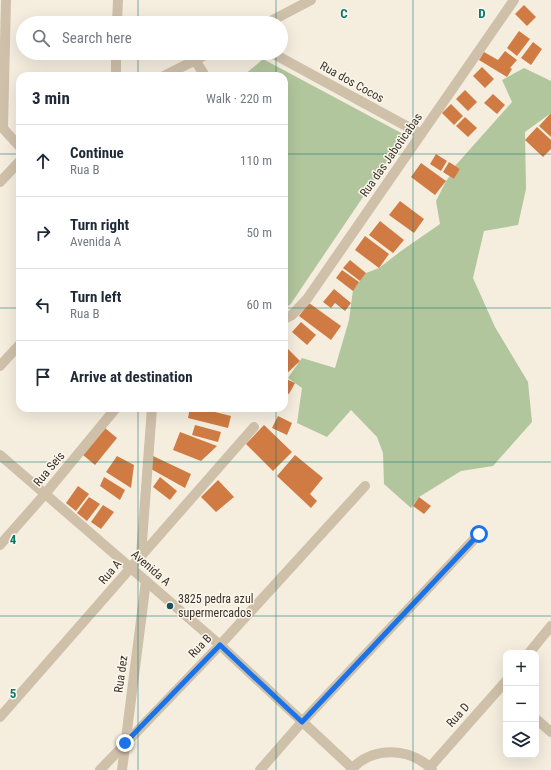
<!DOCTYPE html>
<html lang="en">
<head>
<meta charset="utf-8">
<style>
  :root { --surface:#fff; --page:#f6f6f7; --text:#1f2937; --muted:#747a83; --line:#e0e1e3 }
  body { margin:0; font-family:"Roboto Condensed",sans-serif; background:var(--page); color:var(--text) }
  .controls { position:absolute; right:12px; bottom:12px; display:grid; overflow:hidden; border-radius:8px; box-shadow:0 4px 16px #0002 }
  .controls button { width:36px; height:36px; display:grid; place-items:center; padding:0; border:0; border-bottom:1px solid var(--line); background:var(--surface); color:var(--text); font:20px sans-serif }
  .stop { position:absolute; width:12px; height:12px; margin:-9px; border:3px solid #1a73e8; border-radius:50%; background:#fff }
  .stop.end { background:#1a73e8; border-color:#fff; box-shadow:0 1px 4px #0008 }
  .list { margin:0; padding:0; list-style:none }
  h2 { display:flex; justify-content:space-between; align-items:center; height:52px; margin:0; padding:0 16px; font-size:17px }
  h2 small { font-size:13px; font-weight:400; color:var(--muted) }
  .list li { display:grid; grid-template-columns:26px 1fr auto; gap:12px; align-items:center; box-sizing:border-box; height:72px; padding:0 16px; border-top:1px solid var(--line) }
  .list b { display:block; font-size:15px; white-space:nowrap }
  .list p { margin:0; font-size:13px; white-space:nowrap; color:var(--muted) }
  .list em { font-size:13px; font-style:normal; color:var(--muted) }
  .icon { flex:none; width:22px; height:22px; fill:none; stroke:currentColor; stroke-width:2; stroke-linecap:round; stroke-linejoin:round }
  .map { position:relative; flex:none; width:551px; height:770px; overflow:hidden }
  .search { position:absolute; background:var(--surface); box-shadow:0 4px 16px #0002; left:16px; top:16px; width:272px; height:44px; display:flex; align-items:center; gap:10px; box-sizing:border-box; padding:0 14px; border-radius:22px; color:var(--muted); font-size:15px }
  .panel { position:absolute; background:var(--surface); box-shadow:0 4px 16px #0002; left:16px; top:72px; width:272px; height:340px; border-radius:12px }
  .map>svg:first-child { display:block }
  .green { fill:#b2c69d }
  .building { fill:#cf7b43 }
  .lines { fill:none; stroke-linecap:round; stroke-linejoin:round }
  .minor { stroke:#cfc0aa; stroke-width:10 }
  .route { stroke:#1a73e8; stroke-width:5 }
  .grid { fill:none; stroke:#0f766e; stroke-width:1; stroke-opacity:0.55 }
  .poi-dot { fill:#1b5261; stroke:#fcf7ed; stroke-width:1.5 }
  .labels { text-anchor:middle; stroke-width:3; stroke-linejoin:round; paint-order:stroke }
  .street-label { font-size:12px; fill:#3b322a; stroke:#fcf7ed }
  .poi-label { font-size:12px; fill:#3b322a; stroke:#fcf7ed; text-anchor:start }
  .grid-label { font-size:13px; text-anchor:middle; font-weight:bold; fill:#0f766e; stroke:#fcf7ed; stroke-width:3; stroke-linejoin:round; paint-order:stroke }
</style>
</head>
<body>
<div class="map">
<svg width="551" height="770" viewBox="0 0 551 770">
  <rect width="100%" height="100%" fill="#f5eedf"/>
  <!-- green -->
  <g class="green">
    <path d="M263,59L405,135L290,305L284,307V76H243Z"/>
    <path d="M524,68L551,81V113L525,132L526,189L518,225L484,231L473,278L495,327L528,382L532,422L493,466L461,471L419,497L411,508L384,484L383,453L377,437L351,410L327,437L297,423L302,388L288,378L302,358L335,368L349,320L353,290L366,273L379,268L401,251L440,224L436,201L446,181L450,176L454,179L460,169L455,166L512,102L502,80Z"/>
  </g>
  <!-- building -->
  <g class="building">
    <path d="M524,5L536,17L527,26L515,14Z"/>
    <path d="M519,31L530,39L517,56L507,48Z"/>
    <path d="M533,42L542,49L531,65L521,58Z"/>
    <path d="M505,51L517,60L510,68L512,69L507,77L479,60L484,52L498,60Z"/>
    <path d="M482,67L494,79L485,88L473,76Z"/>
    <path d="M465,90L477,102L468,111L456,99Z"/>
    <path d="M493,94L505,105L497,114L484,103Z"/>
    <path d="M451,104L463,116L454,125L442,113Z"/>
    <path d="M551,113V137L539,126Z"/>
    <path d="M465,117L477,128L468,137L456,126Z"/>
    <path d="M537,127L551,140V149L543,157L525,140Z"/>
    <path d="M436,154L447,161L441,171L430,164Z"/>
    <path d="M449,162L460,169L454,179L443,172Z"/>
    <path d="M421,163L446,181L435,195L411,177Z"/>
    <path d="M400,201L424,219L414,233L389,215Z"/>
    <path d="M380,221L404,240L393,253L369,235Z"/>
    <path d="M365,236L389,254L379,268L355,250Z"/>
    <path d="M350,260L366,273L360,281L343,268Z"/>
    <path d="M342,270L359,282L353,291L336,278Z"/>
    <path d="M334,289L351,303L345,311L335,303L331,308L323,302Z"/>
    <path d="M309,303L341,326L331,340L299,316Z"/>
    <path d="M301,322L316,335L307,345L292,332Z"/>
    <path d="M284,345L300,361L285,375L284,374Z"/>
    <path d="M286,379L295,383L289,394L284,392V382Z"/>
    <path d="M190,408H199L231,416L228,428L188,418Z"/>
    <path d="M278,416L292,423L287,435L272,428Z"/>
    <path d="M195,425L221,432L218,442L192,435Z"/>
    <path d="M264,425L292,452L273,471L246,444Z"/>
    <path d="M105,428L117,438L95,465L83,455Z"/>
    <path d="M180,432L217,446L201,461L173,450Z"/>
    <path d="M295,455L323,478L310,494L317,501L311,508L277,476Z"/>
    <path d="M117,456L134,465L131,488L106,472Z"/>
    <path d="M153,456L191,474L185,488L151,469Z"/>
    <path d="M104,477L125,490L120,500L100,486Z"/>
    <path d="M160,477L177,491L170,500L153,487Z"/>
    <path d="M218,480L234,497L216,512L201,497Z"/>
    <path d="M78,486L89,494L76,511L66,503Z"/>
    <path d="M89,497L100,504L87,521L77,513Z"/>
    <path d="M419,497L431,506L424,514L413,506Z"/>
    <path d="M103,505L114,512L101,529L91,522Z"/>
  </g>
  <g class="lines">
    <!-- minor -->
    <g class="minor">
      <path d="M117,23L118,0"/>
      <path d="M267,23L311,0"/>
      <path d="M272,53L421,134"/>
      <path d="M195,60L205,76"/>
      <path d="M116,76V53"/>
      <path d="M164,76L209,53"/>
      <path d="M0,125L20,147"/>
      <path d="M3,128L6,0"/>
      <path d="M0,182L20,161"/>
      <path d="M284,319L292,315L307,299L514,0"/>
      <path d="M0,366L20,344"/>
      <path d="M0,455L220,645L352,768"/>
      <path d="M0,545L45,494L116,408"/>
      <path d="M141,555L152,408"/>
      <path d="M529,653L551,626"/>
      <path d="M0,717L254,427"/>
      <path d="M536,719L551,732"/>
      <path d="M430,767L506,681"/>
      <path d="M100,770L220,645L365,486"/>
      <path d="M122,770L146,581"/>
      <path d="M260,770L302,722L479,534"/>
      <path d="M351,770C369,749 401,747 423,762C426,764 429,766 432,770"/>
    </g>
  </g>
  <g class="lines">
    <!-- route -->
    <path class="route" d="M125,743L220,645L302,722L479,534"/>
  </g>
  <!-- grid -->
  <path class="grid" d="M138,0V23M276,0V23M413,0V770M138,53V76M276,53V76M0,154H20M284,154H551M0,308H20M284,308H551M138,408V770M276,408V770M0,462H551M0,616H551"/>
  <!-- markers -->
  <circle class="poi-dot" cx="170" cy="606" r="4"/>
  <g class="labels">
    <!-- street labels -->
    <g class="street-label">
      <text transform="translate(352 82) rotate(29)" y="4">Rua dos Cocos</text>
      <text transform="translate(391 155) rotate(-55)" y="4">Rua das Jaboticabas</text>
      <text transform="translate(49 469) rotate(-50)" y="4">Rua Seis</text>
      <text transform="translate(151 568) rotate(41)" y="4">Avenida A</text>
      <text transform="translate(110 572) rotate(-49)" y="4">Rua A</text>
      <text transform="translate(200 646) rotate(-46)" y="4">Rua B</text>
      <text transform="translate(121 674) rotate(-82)" y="4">Rua dez</text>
      <text transform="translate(458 715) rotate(-48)" y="4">Rua D</text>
    </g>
    <!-- poi labels -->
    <g class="poi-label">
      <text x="178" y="603">3825 pedra azul<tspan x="178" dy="14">supermercados</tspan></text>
    </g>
  </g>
  <g class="grid-label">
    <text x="344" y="18">C</text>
    <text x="482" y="18">D</text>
    <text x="13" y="544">4</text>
    <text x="13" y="698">5</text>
  </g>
</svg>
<div class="controls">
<button>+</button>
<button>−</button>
<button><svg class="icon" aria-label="layers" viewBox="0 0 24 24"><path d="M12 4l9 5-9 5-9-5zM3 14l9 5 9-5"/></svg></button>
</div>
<div class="stop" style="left:479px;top:534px"></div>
<div class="stop end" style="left:125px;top:743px"></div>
<div class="search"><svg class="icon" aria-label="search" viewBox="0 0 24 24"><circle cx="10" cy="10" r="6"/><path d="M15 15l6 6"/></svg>Search here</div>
<section class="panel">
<h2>3 min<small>Walk · 220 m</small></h2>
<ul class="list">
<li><svg class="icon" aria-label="ahead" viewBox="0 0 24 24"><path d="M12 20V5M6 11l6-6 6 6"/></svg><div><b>Continue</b><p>Rua B</p></div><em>110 m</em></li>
<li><svg class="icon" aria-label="right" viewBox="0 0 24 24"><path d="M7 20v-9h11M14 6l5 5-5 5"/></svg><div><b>Turn right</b><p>Avenida A</p></div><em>50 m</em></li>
<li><svg class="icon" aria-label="left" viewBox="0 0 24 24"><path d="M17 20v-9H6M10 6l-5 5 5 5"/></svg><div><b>Turn left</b><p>Rua B</p></div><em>60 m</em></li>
<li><svg class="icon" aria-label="arrive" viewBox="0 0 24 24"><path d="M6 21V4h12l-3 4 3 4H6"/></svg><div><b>Arrive at destination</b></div></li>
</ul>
</section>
</div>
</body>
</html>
